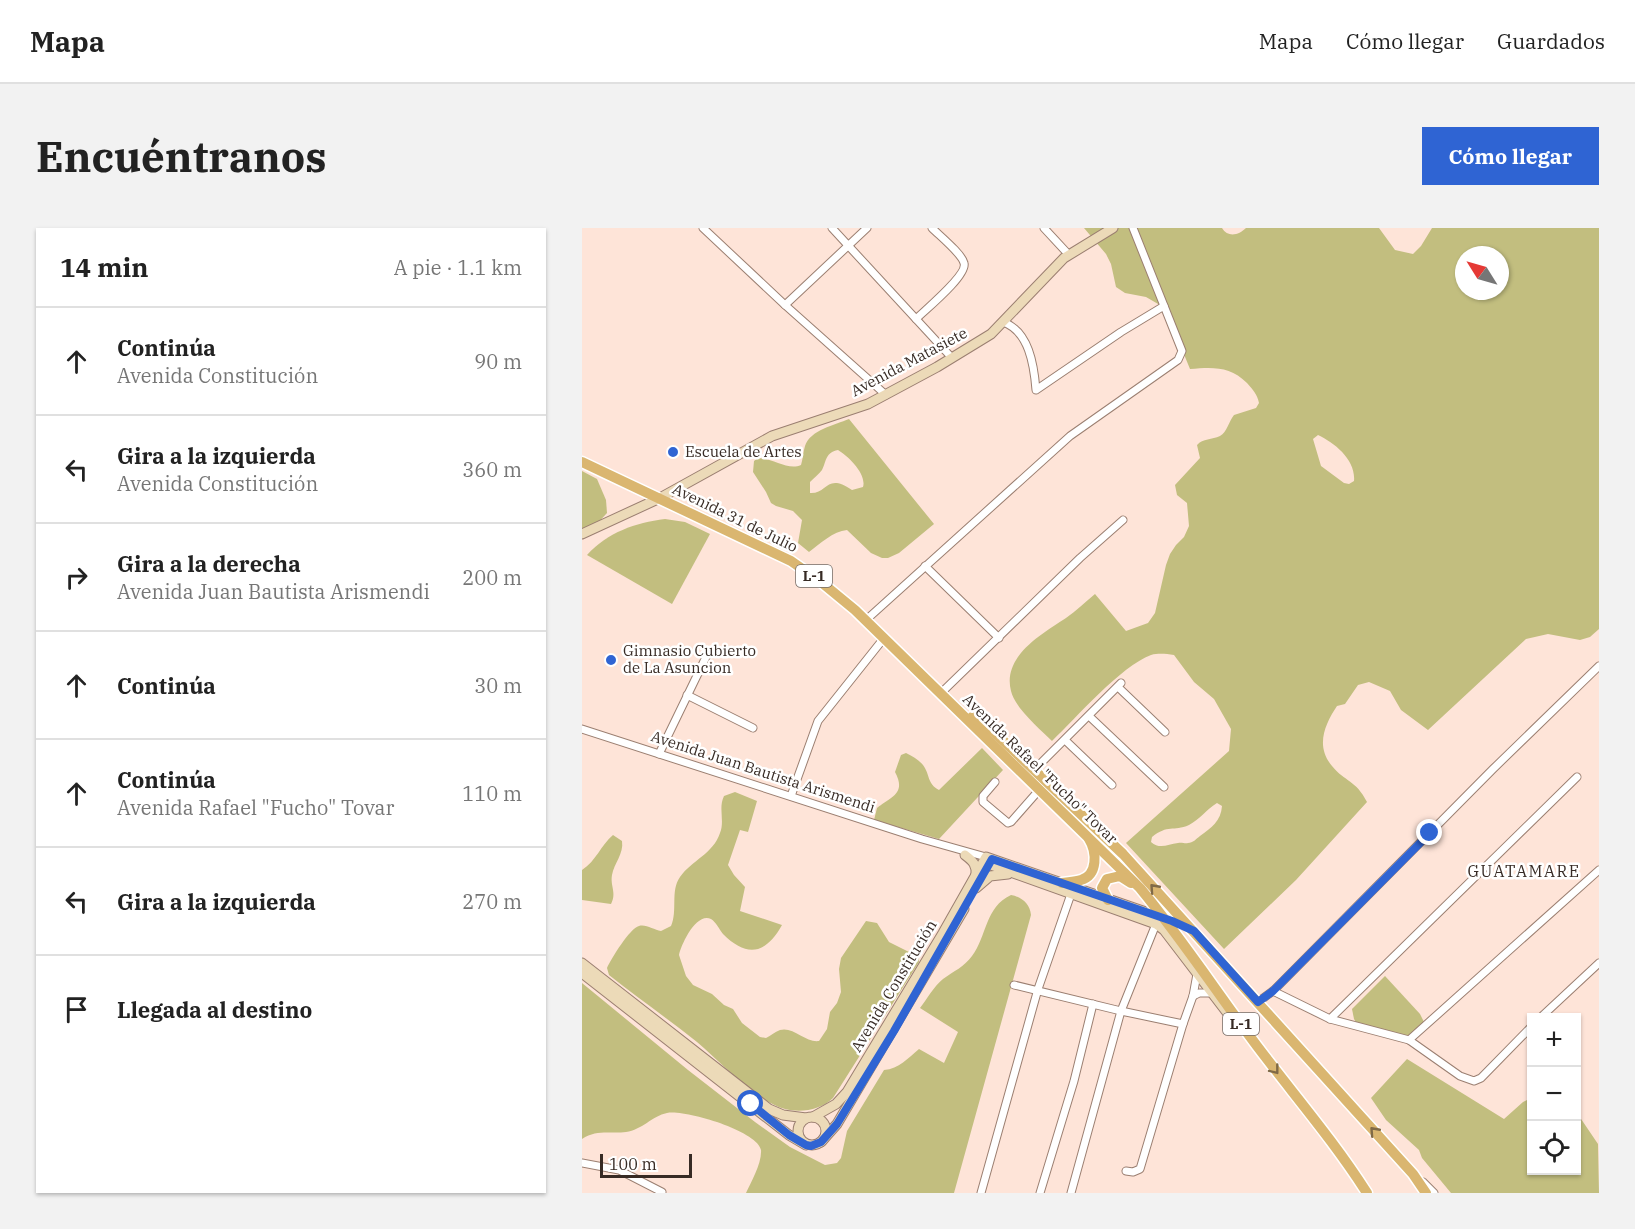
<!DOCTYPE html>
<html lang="es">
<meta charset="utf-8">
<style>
body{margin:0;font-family:"IBM Plex Serif",serif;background:#f2f2f2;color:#222}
.controls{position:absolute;right:18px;bottom:18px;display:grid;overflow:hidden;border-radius:0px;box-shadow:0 2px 4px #0004}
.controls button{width:54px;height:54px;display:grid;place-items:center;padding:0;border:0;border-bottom:2px solid #e0e0e0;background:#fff;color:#222;font:30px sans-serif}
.compass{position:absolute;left:873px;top:18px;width:54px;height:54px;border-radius:50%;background:#fff;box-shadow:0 2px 4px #0004;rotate:307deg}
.scale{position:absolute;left:18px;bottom:15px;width:92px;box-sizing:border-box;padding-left:6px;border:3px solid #372b25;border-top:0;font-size:16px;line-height:21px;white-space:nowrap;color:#372b25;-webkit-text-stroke:4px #fff;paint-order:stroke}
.stop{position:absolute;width:18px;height:18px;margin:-14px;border:4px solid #2f64d3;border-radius:50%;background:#fff}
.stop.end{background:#2f64d3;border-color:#fff;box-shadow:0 2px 6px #0008}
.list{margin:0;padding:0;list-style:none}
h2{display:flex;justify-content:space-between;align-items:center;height:78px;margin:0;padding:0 24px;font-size:26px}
h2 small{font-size:20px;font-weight:400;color:#767676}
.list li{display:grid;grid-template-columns:39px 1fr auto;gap:18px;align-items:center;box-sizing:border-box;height:108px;padding:0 24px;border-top:2px solid #e0e0e0}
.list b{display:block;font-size:22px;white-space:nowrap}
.list p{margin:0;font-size:20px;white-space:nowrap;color:#767676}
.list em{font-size:20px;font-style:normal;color:#767676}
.icon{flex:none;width:33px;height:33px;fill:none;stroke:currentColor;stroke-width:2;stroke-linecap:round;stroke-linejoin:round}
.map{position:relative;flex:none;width:1017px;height:965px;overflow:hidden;border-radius:0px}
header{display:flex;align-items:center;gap:36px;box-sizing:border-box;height:84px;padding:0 30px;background:#fff;border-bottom:2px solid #e0e0e0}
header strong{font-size:28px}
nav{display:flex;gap:33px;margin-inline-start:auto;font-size:21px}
.intro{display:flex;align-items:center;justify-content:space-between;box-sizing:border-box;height:144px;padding:0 36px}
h1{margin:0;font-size:42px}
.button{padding:15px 27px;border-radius:0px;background:#2f64d3;color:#fff;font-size:21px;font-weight:700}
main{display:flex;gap:36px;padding:0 36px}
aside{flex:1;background:#fff;border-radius:0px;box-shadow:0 2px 4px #0004}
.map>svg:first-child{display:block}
.green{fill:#c2be7f;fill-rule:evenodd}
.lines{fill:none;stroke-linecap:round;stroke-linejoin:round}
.street-casing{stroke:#9b7f71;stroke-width:9}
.secondary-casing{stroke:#9b7f71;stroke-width:11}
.primary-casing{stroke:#fff;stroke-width:13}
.street{stroke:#fff;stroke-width:7}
.secondary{stroke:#ecdab8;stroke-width:9}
.primary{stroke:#dab670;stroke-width:10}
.oneway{stroke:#806a47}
.route{stroke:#2f64d3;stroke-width:8}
.poi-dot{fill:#2f64d3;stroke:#fff;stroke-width:2}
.labels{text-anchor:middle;stroke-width:5;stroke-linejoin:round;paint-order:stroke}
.shield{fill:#fff;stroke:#736b66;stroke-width:1.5}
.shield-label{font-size:14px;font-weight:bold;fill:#372b25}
.street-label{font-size:15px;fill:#372b25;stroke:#fff}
.poi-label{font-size:15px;fill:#372b25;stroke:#fff;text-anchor:start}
.neighbourhood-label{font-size:16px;letter-spacing:1.5px;fill:#372b25;stroke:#fff}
</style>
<header>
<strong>Mapa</strong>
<nav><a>Mapa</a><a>Cómo llegar</a><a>Guardados</a></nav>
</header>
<div class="intro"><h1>Encuéntranos</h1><a class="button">Cómo llegar</a></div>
<main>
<aside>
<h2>14 min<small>A pie · 1.1 km</small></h2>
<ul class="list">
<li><svg class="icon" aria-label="ahead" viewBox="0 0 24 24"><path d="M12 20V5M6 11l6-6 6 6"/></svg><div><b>Continúa</b><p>Avenida Constitución</p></div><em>90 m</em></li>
<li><svg class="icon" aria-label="left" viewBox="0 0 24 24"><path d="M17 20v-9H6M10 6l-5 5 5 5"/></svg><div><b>Gira a la izquierda</b><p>Avenida Constitución</p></div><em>360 m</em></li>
<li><svg class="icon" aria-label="right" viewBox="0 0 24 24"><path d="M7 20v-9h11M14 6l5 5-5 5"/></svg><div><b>Gira a la derecha</b><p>Avenida Juan Bautista Arismendi</p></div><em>200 m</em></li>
<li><svg class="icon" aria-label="ahead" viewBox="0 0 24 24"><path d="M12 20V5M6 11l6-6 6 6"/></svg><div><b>Continúa</b></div><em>30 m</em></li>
<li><svg class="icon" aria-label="ahead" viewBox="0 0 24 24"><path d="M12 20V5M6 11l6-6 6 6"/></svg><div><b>Continúa</b><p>Avenida Rafael &quot;Fucho&quot; Tovar</p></div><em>110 m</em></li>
<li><svg class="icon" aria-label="left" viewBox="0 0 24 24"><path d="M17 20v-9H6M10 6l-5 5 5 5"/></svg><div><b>Gira a la izquierda</b></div><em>270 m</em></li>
<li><svg class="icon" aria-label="arrive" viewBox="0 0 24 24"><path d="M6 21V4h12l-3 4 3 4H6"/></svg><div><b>Llegada al destino</b></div></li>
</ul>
</aside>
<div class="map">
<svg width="1017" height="965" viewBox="0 0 1017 965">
<rect width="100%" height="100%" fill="#fee4d8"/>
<g class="green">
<path d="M502 0H640C646 10 657 7 664 0H797L813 22 831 26 839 18 850 0H1017V401L1008 409 998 412 966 406 944 411 846 502 819 482 808 463 787 454 776 457 763 476 755 478C743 496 733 518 750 538 763 554 774 552 785 574L714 652 642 721 544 615 647 523 649 501 632 471 612 454 592 427C584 426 577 425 569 427 539 438 494 490 470 513 458 501 433 480 429 463 420 428 460 406 484 390 494 383 503 374 513 366L544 403 566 395 573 385 584 337 588 326 594 317 602 309 607 298 605 275 595 267 593 257 618 230 615 217C621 210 630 212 638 208 645 204 647 193 652 187L674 180 677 175C675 166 671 162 665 155 648 138 631 139 608 141L583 80 564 69 543 65 534 59 529 36 524 26ZM882 27H918V63H882ZM736 207C753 215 774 232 772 253L767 256 762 255 739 238 731 211ZM635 575 640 578C639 593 629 600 618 608 614 611 611 615 606 615 603 616 600 614 596 615 586 616 578 622 569 614L570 609C586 596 591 604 607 597 617 592 625 581 635 575Z"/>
<path d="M267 191 352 296 317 325 306 330H300L289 325 265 302C251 303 238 316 227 324L216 315 220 292 211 283 194 278 189 275 184 264 171 244 172 233 176 230C191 230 206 243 219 237 221 231 221 224 223 218 228 202 253 197 267 191ZM256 222C266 228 285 246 281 259L270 262C244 244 246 266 228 265V254C232 250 237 246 240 242 245 232 243 225 256 222Z"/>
<polygon points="0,243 15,251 24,272 25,285 13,298 0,304"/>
<path d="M83 291 103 294 128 306 90 376 5 327C26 304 53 295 83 291Z"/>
<path d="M400 520 421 542 357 611 292 592 295 580C308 569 325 566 313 544L319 527 324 525C330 528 337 532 341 537 348 546 345 556 357 562Z"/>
<path d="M153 564 175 573 166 604 158 602 146 637 152 647 163 659 158 683 200 697C184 726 165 730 141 706 137 701 134 694 129 691 114 684 99 717 97 727L104 748 111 757 130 766 142 777 151 781 160 795 178 809 184 810C188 808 193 804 198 802 211 798 224 815 237 813L245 801 248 784 255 775 259 764 257 741 259 730 284 693 295 695 307 714 337 729V734L251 870C239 882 219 885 203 881 172 872 140 835 115 814 86 791 56 770 27 747L25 740C29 731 48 700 57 698 64 696 72 702 79 703L89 698C96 683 88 663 98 649 110 632 131 626 138 605 143 593 136 580 142 568Z"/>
<path d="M31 607 40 613C42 626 32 635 30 647 28 658 35 665 29 676L0 672V642C14 633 19 617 31 607Z"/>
<path d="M429 667C440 669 448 676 449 687L372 965H164C169 954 180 935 179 922 176 903 102 881 85 885 70 888 60 902 44 904 28 906 15 901 0 911V755L106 842 173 894 208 919 243 937 255 935 259 930 265 903 302 842C317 841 326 830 337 821L362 835 376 804 338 780C345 771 352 758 361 751 372 743 382 739 390 728 405 708 403 679 429 667Z"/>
<polygon points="803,748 838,786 842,794 841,797 828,807 812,808 775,796 772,791 770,781"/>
<polygon points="825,831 922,891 941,874 949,870 950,942 994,942 995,885 1016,916 1017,965 869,965 840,930 837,922 804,892 789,870"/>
</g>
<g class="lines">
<defs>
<g id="street">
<polyline points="121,0 203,77 304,167"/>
<polyline points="250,0 370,130"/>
<polyline points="462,0 487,27"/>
<polyline points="203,77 285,0"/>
<path d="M334 91C343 82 386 47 382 35 380 26 358 8 350 0"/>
<path d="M421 94C447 103 452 137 454 162L539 104 582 78"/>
<polyline points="343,338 417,410"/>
<polyline points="284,392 488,208 596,132 600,123 551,0"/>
<polyline points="536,459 583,504"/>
<polyline points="358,466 498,330 541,292"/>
<polyline points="105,467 171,500"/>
<polyline points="507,488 582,559"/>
<polyline points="0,501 340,611 404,629"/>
<polyline points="483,512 530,557"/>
<polyline points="77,526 125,427"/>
<polyline points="452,542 539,455"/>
<polyline points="413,554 401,568 401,574 426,595 429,594 458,561"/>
<polyline points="209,568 236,493 302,410"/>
<polyline points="432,757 539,783 601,796"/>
<polyline points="691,763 748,791 827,812 1017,642"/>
<polyline points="611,768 617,765 629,765"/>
<polyline points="676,774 691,763 911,541 1017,438"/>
<polyline points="958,790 1017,735"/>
<polyline points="748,791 995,549"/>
<polyline points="827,812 878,848 892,853 899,850 950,798"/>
<polyline points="0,935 37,942 80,964"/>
<polyline points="544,943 551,944 558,941 601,796 611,768 615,746"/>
<polyline points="841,954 852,965"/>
<polyline points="399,965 456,761 489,666"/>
<polyline points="458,965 492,853 511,776"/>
<polyline points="489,965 539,783 574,696"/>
</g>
<g id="secondary">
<polyline points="0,306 78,270 190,208 286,176 355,139 409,106 482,30 531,0"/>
<path d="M383 627C391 633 395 637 394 647"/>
<polyline points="409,637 574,696 582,702 647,787"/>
<polyline points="394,660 408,648 426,646"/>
<polyline points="0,735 187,881 201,887 224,890"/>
<polyline points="0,745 207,907 224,917"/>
<circle cx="230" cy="903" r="14"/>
<polyline points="231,889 254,876 265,864 361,705 404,629 584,691"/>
<polyline points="239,914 255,896 382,681"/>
</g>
<g id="primary">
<path d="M0 234 209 333 239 354 273 382 558 660C600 711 636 766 675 818 712 867 752 913 785 965"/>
<polyline points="390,489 413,505 541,626 831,946 844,965"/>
<path d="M480 655C486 654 493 654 499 652 516 647 515 624 507 611"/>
<polyline points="526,672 520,660 525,651 538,648 549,655"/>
</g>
</defs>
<use href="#street" class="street-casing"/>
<use href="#secondary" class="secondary-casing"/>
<use href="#primary" class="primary-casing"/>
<use href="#street" class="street"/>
<use href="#secondary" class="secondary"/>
<use href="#primary" class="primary"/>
</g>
<defs><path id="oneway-chevron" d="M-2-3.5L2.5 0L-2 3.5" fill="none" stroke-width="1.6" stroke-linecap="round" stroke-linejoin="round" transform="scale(1.5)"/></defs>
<g class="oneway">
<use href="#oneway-chevron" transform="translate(572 660) rotate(-132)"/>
<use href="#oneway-chevron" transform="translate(693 842) rotate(52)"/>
<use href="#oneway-chevron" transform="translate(792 903) rotate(-132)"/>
</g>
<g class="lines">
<polyline class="route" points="169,876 207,907 224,917 229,918 239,914 255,896 312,803 410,631 590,693 612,703 676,774 691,763 848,605"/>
</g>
<g class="poi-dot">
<circle cx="91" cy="224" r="6"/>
<circle cx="29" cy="432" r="6"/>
</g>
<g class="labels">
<g class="shield">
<rect x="214" y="337" width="36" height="22" rx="4.5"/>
<rect x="641" y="785" width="36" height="22" rx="4.5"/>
</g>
<g class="shield-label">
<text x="232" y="353">L-1</text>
<text x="659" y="801">L-1</text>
</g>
<g class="street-label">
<text transform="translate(327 134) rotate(-28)" y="5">Avenida Matasiete</text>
<text transform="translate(153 290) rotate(26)" y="5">Avenida 31 de Julio</text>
<text transform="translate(458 541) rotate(44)" y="5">Avenida Rafael "Fucho" Tovar</text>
<text transform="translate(181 544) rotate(18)" y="5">Avenida Juan Bautista Arismendi</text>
<text transform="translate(312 758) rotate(-59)" y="5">Avenida Constitución</text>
</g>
<g class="poi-label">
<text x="103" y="229">Escuela de Artes</text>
<text x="41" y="428">Gimnasio Cubierto<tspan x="41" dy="17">de La Asuncion</tspan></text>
</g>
<g class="neighbourhood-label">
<text x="942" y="649">GUATAMARE</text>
</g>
</g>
</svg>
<div class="controls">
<button>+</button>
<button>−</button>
<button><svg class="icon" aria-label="locate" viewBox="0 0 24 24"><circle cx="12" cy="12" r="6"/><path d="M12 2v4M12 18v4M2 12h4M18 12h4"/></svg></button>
</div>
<svg class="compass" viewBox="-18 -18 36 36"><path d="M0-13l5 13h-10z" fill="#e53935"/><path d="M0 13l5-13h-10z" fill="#767676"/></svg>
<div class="scale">100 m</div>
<div class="stop" style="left:169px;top:876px"></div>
<div class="stop end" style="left:848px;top:605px"></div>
</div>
</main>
